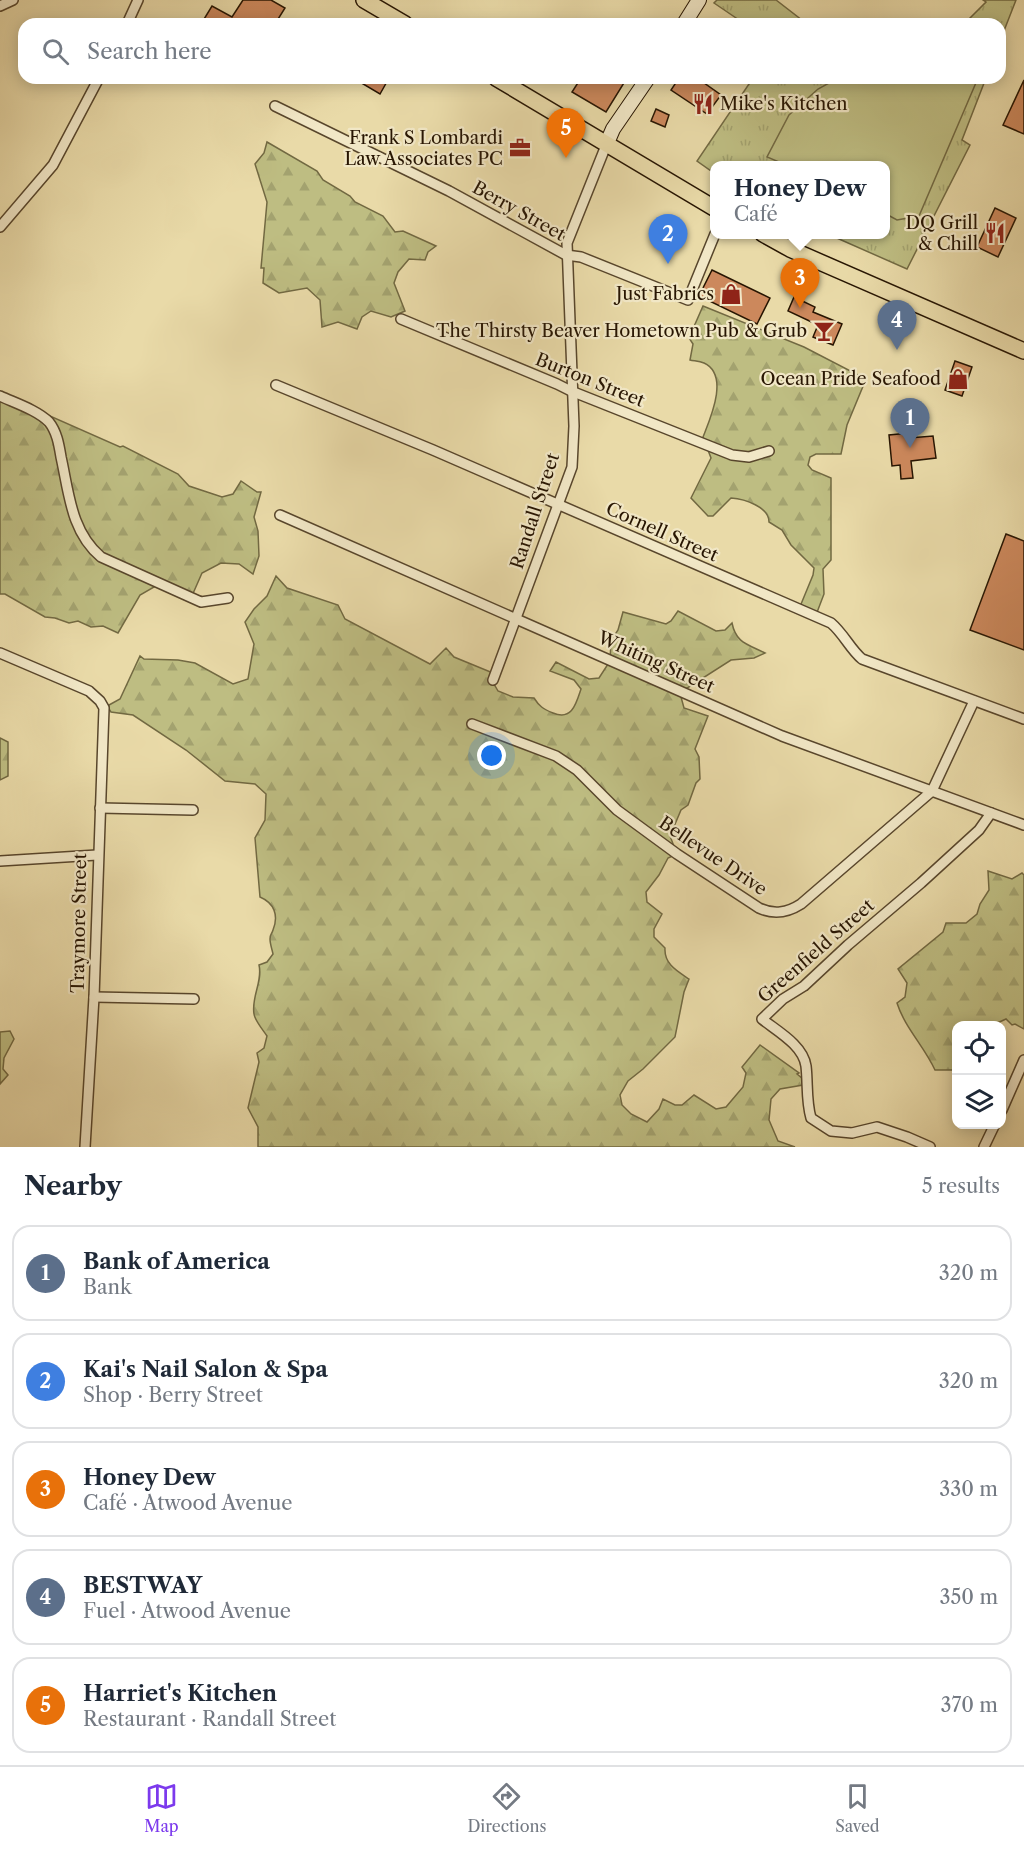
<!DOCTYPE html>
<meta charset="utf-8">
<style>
body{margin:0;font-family:"Libre Caslon Text",serif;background:#f6f6f7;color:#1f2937}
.controls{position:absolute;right:18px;bottom:18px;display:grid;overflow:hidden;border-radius:12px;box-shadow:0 3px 15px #0003}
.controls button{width:54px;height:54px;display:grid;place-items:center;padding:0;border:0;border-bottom:2px solid #e0e1e3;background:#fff;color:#1f2937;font:30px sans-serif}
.you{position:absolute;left:492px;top:756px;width:21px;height:21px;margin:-15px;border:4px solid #fff;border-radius:50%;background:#1a73e8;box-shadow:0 0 0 9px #1a73e833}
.badge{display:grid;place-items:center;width:39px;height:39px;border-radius:50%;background:#7c3aed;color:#fff;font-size:20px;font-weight:700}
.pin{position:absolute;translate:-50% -50px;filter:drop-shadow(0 2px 3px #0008)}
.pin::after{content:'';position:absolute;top:32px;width:21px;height:18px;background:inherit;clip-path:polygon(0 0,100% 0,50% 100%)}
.popup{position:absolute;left:710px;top:161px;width:180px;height:78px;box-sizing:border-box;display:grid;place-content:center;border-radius:12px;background:#fff;filter:drop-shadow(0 2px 4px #0005);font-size:20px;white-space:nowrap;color:#747a83}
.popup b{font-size:22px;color:#1f2937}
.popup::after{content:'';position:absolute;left:50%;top:100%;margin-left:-12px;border:12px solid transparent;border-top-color:#fff}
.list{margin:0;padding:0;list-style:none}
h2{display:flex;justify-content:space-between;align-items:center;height:78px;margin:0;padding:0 24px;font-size:26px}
h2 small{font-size:20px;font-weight:400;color:#747a83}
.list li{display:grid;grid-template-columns:39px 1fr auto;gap:18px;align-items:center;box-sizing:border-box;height:96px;margin:0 12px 12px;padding:0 12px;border:2px solid #e0e1e3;border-radius:18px}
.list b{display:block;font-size:22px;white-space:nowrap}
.list p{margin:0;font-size:20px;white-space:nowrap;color:#747a83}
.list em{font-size:20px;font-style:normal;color:#747a83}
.icon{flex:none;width:33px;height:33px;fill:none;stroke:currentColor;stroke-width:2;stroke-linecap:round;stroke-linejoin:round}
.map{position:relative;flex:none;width:1024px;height:1147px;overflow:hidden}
.search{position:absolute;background:#fff;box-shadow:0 3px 15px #0003;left:18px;right:18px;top:18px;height:66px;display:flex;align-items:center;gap:15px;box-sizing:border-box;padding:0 21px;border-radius:18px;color:#747a83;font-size:22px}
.sheet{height:618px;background:#fff}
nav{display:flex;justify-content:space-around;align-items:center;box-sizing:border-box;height:84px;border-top:2px solid #e0e1e3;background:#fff;font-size:16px;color:#747a83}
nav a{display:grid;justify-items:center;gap:3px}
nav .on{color:#7c3aed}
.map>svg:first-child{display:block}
.grass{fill:url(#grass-tufts);stroke:#726942;stroke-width:1.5}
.forest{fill:url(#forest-firs);stroke:#726942;stroke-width:1.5}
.garden{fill:#bebd82;stroke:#726942;stroke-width:1.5}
.building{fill:#cc885c;stroke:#271502;stroke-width:1.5}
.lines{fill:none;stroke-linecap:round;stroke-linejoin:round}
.street-casing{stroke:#58462c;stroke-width:12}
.secondary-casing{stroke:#271502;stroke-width:16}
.primary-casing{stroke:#271502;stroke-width:18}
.street{stroke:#f1e7c6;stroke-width:9}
.secondary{stroke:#f1e7c6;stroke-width:14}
.primary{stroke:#e9daa8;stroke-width:15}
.labels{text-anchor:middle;stroke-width:4.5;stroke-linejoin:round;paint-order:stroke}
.poi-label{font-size:18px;fill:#271502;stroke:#f1e7c6;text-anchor:end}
.street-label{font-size:18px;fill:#271502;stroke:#f1e7c6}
</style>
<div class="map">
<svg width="1024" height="1147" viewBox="0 0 1024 1147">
<defs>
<pattern id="grass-tufts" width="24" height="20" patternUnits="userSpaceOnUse" patternTransform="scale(1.5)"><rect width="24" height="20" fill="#bebd82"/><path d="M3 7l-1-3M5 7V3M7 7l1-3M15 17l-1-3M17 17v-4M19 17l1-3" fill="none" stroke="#a3a26f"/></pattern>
<pattern id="forest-firs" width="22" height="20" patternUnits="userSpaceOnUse" patternTransform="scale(1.5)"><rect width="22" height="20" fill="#bebd82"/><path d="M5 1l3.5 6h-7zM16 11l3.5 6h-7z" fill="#a3a26f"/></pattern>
</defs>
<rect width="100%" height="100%" fill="#e9daa8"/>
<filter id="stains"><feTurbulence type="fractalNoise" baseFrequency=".00333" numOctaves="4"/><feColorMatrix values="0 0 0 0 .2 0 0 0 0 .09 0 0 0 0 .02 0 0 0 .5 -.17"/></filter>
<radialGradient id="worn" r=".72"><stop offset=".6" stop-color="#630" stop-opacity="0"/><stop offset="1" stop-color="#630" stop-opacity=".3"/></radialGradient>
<g class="grass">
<polygon points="717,0 776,0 807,24 745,24 714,3"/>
<polygon points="983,0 1016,0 1000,41 1000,24 964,24 986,2"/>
<polygon points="753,78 986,78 962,140 970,145 907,269 830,235 886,234 886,166 714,166 714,173 697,161"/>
</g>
<g class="forest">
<polygon points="267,142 317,171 323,180 350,196 355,202 383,216 395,232 403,231 436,246 428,252 425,260 409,259 398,272 394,283 405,311 391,317 371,311 362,317 357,329 338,322 322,327 320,300 307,288 279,293 263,283 264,268 261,268 267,202 255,164 264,153"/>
<path d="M703 306 804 347 866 379 847 425 841 454H816L810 457 808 465 812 470 831 478V560L823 569 824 594 816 615 799 609 813 575 814 568 791 545 782 530 769 522C769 507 745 499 731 498L713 516H708L691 498 711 458 703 437C710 419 730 375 704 363 699 361 694 361 690 360L693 344 689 338Z"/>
<polygon points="0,394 120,447 123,446 178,474 189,486 222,497 233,494 241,481 257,492 261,492 254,517 258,531 259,556 253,574 239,564 221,563 202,573 191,598 159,584 140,595 118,633 103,626 91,627 78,621 69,623 55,618 45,617 5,594 0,594"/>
<path d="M276 576 287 588 338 605 345 619 430 664 446 648 454 657 493 673 494 684 498 691 513 697 534 698C539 706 543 709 553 713 572 721 576 704 581 689L574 680 550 671 556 662 589 679 599 678 610 661 611 641 618 630 623 612 666 624 671 621 678 611 716 631 725 630 732 623C736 643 747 644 765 653L754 658 731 660 684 690 681 697 684 708 708 716 695 749 699 757 700 779 696 783 688 805 681 810 670 836 677 854 668 858 659 875 646 892 647 902 662 914 654 929V937L665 948C664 964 677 971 689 979L684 992 675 1037 643 1069 628 1081 620 1095 622 1105 631 1114 647 1122 659 1109 663 1099 675 1105H682L694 1095 716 1109 726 1107 743 1087 746 1073 742 1067 760 1045 799 1073 797 1074 809 1084 780 1089 771 1099 769 1120 778 1141 795 1147H258V1127L248 1108 259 1062 257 1053 264 1048 267 1036C263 1030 255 1021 254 1014 251 997 263 981 259 965L267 962 273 954C272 949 270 944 270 939 270 934 272 934 273 930 279 915 274 903 260 897L255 838 265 820 266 794 255 784 225 781 186 750 133 715 111 712 109 709V705L120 699 140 656 144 659 178 660 195 663 233 684 248 679 254 644 245 622 254 609 267 596Z"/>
<polygon points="0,738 8,742 8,776 0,780"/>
<path d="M988 871 1012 879 1022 873 1024 875V1029L1015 1024 1012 1025 1006 1019 993 1025 956 1026V1070H935C924 1046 905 1028 897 1003L905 997 907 983 898 969 943 932 946 923H966L977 914 980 904 989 890Z"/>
<polygon points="10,1031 14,1039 4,1058 3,1069 8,1075 0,1084 0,1032"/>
</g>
<polygon class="garden" points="838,78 978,78 919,216 897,220 886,214 886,166 786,165 767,157 789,115 818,89"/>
<g class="building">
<polygon points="243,0 271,0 285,8 275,24 201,24 212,6 232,17"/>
<polygon points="353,78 389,78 380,94"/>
<polygon points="581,78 627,78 606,112 572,92"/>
<polygon points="679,78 697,78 721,95 707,114 671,90"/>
<polygon points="1024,80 1024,134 1003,125"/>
<polygon points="656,109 669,115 665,127 651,121"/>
<polygon points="995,208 1016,218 998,257 977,247"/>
<polygon points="712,270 770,298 757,324 699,296"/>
<polygon points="794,297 815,307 813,312 842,324 833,345 813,337 818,325 788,311"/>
<polygon points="955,361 972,367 962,396 945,390"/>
<polygon points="909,433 909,438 933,436 936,458 911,461 913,478 901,479 900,465 892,466 889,435"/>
<polygon points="1006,534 1024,541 1024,650 970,630"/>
</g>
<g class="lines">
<defs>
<g id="street">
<polyline points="0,6 13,0"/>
<polyline points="127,24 138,0"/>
<polyline points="275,106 449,191 566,255 581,257 688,300 715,234"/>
<polyline points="0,227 53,165 99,78"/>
<polyline points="401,319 557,384 571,391 732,455 749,457 769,451"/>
<path d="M276 385 433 450 831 623C844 634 850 649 862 659L1024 719"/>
<path d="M0 396C15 403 37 410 49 422 57 432 59 445 61 457 69 493 71 532 101 557L201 602 228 598"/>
<polyline points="280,515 782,736 1024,825"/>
<polyline points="0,653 89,691 100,701 104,708 94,997 85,1147"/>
<polyline points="493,680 572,467 574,426 567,243 607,143"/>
<path d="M472 724 556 756 577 770 617 810 677 854 759 908C774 915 787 913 801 904L932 791 974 701"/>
<polyline points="100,808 193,810"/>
<polyline points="0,861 97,855"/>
<polyline points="94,997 194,999"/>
<polyline points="1002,1110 1024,1060"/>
<path d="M930 1147 907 1137 877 1127 852 1133 831 1131 811 1118C806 1101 808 1083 806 1066 803 1045 777 1031 762 1019L783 999 804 986 848 945 921 883 979 830 991 813"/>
<polyline points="984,1147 995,1124"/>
</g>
<g id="secondary">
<polyline points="684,24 699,0"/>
<polyline points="607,143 613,129 648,78"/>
</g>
<g id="primary">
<polyline points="364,0 405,24"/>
<polyline points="496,78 714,208"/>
<polyline points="763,234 790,249 1024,351"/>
</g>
</defs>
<use href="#street" class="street-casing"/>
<use href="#secondary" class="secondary-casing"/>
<use href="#primary" class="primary-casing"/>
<use href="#street" class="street"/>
<use href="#secondary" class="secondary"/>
<use href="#primary" class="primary"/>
</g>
<defs>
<symbol id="restaurant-bare" viewBox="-9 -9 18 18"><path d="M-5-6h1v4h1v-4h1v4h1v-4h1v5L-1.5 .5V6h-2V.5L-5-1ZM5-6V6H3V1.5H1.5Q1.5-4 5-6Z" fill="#8f2418" stroke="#f1e7c6" stroke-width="2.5" paint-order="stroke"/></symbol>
<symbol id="office-bare" viewBox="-9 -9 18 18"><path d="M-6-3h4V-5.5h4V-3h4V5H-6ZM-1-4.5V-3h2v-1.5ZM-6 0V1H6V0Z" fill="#8f2418" stroke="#f1e7c6" stroke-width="2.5" paint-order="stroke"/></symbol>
<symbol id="shop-bare" viewBox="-9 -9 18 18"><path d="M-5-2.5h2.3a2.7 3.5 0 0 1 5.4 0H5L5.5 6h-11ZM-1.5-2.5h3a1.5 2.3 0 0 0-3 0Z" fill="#8f2418" stroke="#f1e7c6" stroke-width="2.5" paint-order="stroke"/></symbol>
<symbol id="bar-bare" viewBox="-9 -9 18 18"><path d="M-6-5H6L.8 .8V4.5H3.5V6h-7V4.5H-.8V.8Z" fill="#8f2418" stroke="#f1e7c6" stroke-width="2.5" paint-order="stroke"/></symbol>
</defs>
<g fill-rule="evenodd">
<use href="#restaurant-bare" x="688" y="89" width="30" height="30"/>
<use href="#office-bare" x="505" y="133" width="30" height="30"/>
<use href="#restaurant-bare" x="980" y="218" width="30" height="30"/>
<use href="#shop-bare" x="716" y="279" width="30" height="30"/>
<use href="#bar-bare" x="809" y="316" width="30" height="30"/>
<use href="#shop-bare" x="943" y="364" width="30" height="30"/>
</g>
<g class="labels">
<g class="poi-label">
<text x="720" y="110" text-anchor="start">Mike's Kitchen</text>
<text x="503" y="144">Frank S Lombardi<tspan x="503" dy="21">Law Associates PC</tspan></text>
<text x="978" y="229">DQ Grill<tspan x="978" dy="21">&amp; Chill</tspan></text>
<text x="714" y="300">Just Fabrics</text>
<text x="807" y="337">The Thirsty Beaver Hometown Pub &amp; Grub</text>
<text x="941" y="385">Ocean Pride Seafood</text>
</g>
<g class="street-label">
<text transform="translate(519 211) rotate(29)" y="6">Berry Street</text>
<text transform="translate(590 380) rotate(22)" y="6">Burton Street</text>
<text transform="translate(535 511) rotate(-72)" y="6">Randall Street</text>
<text transform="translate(662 532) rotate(24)" y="6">Cornell Street</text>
<text transform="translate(656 662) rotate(24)" y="6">Whiting Street</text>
<text transform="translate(713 856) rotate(34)" y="6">Bellevue Drive</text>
<text transform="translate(79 923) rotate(-89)" y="6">Traymore Street</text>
<text transform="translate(816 951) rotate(-41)" y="6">Greenfield Street</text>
</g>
</g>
<rect width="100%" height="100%" filter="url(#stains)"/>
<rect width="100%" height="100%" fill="url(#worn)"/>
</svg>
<div class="controls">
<button><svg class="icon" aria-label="locate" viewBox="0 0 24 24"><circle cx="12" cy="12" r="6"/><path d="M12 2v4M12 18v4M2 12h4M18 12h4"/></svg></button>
<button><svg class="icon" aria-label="layers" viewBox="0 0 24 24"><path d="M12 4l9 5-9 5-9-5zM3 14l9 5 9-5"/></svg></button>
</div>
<div class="you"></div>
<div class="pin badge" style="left:910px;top:448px;background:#5c6f8a">1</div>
<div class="pin badge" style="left:668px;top:264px;background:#3f7fe0">2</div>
<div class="pin badge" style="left:800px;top:308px;background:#e8710a">3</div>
<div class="popup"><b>Honey Dew</b>Café</div>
<div class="pin badge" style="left:897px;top:350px;background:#5c6f8a">4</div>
<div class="pin badge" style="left:566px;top:158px;background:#e8710a">5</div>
<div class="search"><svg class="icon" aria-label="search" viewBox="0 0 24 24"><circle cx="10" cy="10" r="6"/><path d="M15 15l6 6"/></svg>Search here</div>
</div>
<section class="sheet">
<h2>Nearby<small>5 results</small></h2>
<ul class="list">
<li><span class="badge" style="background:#5c6f8a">1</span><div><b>Bank of America</b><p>Bank</p></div><em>320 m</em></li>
<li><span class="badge" style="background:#3f7fe0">2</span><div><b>Kai's Nail Salon &amp; Spa</b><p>Shop · Berry Street</p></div><em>320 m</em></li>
<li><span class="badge" style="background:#e8710a">3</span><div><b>Honey Dew</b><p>Café · Atwood Avenue</p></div><em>330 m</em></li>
<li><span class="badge" style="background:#5c6f8a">4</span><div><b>BESTWAY</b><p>Fuel · Atwood Avenue</p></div><em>350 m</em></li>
<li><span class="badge" style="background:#e8710a">5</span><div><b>Harriet's Kitchen</b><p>Restaurant · Randall Street</p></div><em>370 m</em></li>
</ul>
</section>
<nav>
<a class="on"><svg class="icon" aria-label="map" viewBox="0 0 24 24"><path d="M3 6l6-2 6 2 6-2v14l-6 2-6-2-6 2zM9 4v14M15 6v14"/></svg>Map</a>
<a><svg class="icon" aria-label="directions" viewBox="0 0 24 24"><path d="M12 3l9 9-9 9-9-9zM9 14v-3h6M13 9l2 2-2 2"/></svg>Directions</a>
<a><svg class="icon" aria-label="saved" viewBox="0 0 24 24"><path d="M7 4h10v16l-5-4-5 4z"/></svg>Saved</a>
</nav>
